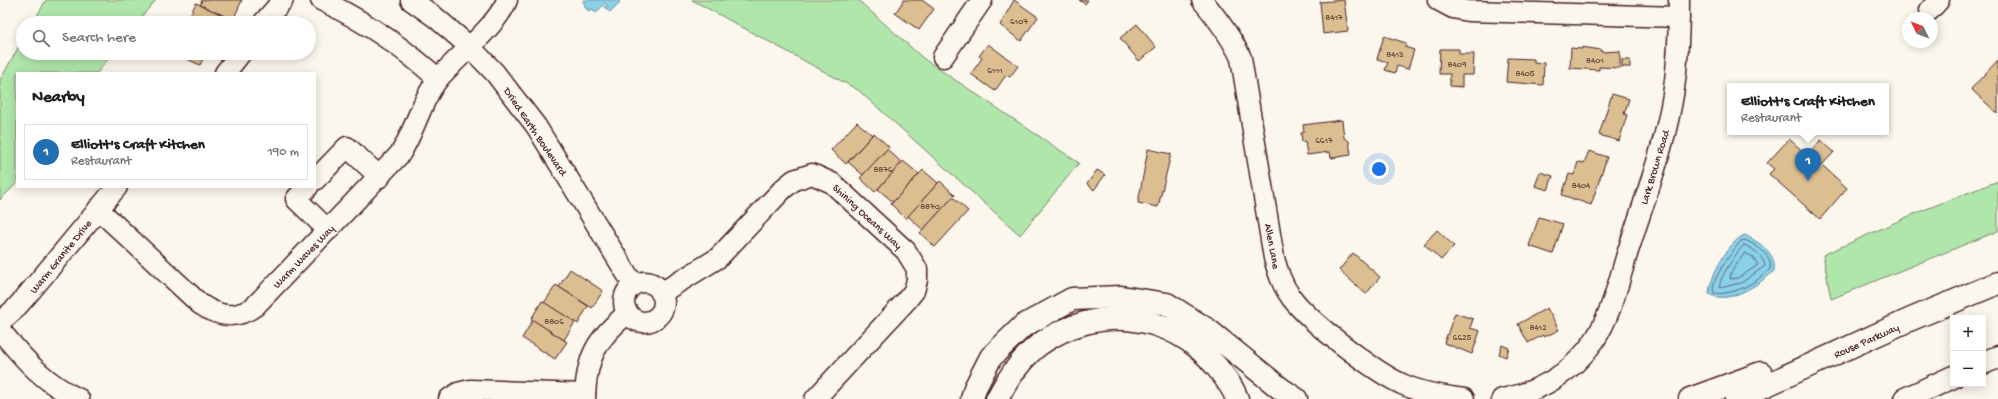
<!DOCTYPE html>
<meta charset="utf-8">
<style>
body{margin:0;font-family:"Gochi Hand",sans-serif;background:#f2f2f2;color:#202124}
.controls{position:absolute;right:12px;bottom:12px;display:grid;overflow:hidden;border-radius:0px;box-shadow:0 2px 10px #0003}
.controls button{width:36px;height:36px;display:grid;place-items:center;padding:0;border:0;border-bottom:1px solid #e0e0e0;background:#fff;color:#202124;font:20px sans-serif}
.compass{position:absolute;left:1902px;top:12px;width:36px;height:36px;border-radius:50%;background:#fff;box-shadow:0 2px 10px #0003;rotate:313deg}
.you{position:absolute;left:1379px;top:169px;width:14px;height:14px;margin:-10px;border:3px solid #fff;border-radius:50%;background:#1a73e8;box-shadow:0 0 0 6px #1a73e833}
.badge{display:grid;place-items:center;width:26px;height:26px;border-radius:50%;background:#1f6fb2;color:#fff;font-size:13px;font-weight:700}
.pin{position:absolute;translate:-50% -33px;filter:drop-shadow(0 1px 2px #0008)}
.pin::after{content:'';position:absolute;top:21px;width:14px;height:12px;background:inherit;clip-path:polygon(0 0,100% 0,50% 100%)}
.popup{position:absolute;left:1727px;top:83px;width:162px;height:52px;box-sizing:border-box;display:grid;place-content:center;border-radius:0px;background:#fff;filter:drop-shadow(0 1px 3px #0005);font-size:13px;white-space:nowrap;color:#757577}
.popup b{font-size:15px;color:#202124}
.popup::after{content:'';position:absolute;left:50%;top:100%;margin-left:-8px;border:8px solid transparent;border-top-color:#fff}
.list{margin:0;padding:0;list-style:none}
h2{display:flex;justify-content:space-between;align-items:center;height:52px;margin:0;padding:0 16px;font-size:17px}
h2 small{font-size:13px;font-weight:400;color:#757577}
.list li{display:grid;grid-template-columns:26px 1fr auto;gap:12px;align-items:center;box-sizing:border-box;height:56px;margin:0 8px 8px;padding:0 8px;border:1px solid #e0e0e0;border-radius:0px}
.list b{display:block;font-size:15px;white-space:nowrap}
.list p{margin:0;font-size:13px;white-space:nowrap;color:#757577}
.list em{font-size:13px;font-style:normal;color:#757577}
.icon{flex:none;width:22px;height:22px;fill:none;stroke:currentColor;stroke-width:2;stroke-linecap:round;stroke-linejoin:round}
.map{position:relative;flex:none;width:1998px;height:399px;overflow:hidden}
.search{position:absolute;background:#fff;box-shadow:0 2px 10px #0003;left:16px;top:16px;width:300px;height:44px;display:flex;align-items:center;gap:10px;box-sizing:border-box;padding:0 14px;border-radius:22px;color:#757577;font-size:15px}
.panel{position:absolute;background:#fff;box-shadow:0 2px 10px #0003;left:16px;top:72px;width:300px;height:116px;border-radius:0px}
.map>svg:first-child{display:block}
.green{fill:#afe7ab;stroke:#7c836b}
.water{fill:#88d1e9;stroke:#6f8a9d}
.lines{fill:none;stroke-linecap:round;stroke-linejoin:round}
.shore{stroke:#636677;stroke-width:1}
.building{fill:#dbbf90;stroke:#4a1f2b}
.minor-casing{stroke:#4a1f2b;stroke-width:23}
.major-casing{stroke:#4a1f2b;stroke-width:25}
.minor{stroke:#fbf7ec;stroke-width:20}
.major{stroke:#fbf7ec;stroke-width:22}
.labels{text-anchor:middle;stroke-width:3;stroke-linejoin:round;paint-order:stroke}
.number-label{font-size:9px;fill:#6e4744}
.street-label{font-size:11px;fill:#4a1f2b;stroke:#fbf7ec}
</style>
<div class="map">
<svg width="1998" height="399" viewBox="0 0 1998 399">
<rect width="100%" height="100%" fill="#fbf7ec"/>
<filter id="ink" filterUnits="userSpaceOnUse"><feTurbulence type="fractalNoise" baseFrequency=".025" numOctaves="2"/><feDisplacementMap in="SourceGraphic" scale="8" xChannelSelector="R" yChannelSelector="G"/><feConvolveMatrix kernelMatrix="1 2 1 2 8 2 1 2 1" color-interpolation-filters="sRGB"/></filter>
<g filter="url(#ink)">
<g class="green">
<polygon points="46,0 156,0 136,23 33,23"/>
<polygon points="692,0 858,0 924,59 1079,163 1020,235 858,90"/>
<polygon points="23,39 23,53 113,53 97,73 17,73 17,183 0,200 0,80"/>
<polygon points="1998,181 1998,231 1831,299 1823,255 1916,213"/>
</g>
<g class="water">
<polygon points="583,0 617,0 620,2 610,12 604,7 607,5 605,3 596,13 592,9 589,11 586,9"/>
<path d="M1745 235C1759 242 1777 253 1774 271 1760 284 1727 306 1709 294 1709 278 1729 240 1745 235Z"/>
</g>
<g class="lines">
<g class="shore">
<path d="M1741 241 1745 240C1756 245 1773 255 1770 269 1757 282 1734 296 1714 293 1708 283 1734 249 1741 241Z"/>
<path d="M1744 245C1753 248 1764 257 1765 266L1741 283 1720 288C1717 280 1737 252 1744 245Z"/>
<polygon points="1745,253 1753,257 1758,265 1738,278 1730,279 1731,273"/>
</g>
</g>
<g class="building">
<polygon points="202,0 242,0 233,20 200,5"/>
<polygon points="904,0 922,0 934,9 919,30 895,13"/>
<polygon points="1014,0 1038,17 1021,41 1000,25"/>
<polygon points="1079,0 1088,0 1085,4"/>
<polygon points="1344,0 1348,31 1323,34 1320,2"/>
<polygon points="196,3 229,18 226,23 186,23"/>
<polygon points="1137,24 1156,47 1139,61 1120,38"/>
<polygon points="1384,36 1406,43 1405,47 1414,50 1408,69 1397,66 1395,73 1385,70 1388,62 1377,59"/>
<polygon points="988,44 1018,66 1010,77 1006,75 995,91 971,74 982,58 979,56"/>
<polygon points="1582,47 1601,50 1601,52 1620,51 1620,68 1599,67 1599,70 1570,68 1571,48 1582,49"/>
<polygon points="1440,49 1459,49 1459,54 1474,54 1473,75 1462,75 1462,87 1450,86 1450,74 1439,74"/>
<polygon points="174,53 206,53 200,65"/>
<polygon points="1508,58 1534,59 1534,62 1544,63 1543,85 1506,82"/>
<rect x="1622" y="60" width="8" height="7"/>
<polygon points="1998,60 1998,114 1971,89"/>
<polygon points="1612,94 1629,99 1624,114 1627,115 1619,141 1599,135"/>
<polygon points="1342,120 1344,138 1349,141 1351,155 1331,158 1330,152 1307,155 1305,141 1302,142 1301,133 1304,132 1303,125"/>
<polygon points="857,122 872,135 846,164 831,150"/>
<polygon points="874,133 889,147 863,175 848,162"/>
<polygon points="1789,139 1807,155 1821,140 1834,152 1822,165 1847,188 1820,219 1769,174 1774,169 1767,163"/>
<polygon points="887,149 902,163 875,192 860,178"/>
<polygon points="1148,149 1171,154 1158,207 1138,203"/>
<polygon points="1589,151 1607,157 1591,205 1562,195 1569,174 1574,175 1578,162 1584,163"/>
<polygon points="903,161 919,174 893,202 878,189"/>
<polygon points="923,170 938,183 906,219 891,204"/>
<polygon points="1097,170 1105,175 1094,190 1087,184"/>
<polygon points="1540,172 1553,176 1548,190 1535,186"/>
<polygon points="940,181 955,195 923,230 908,216"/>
<polygon points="953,197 968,211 935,247 920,233"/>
<polygon points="1539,217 1563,224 1553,254 1529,246"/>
<polygon points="1437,230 1454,246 1441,260 1424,244"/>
<polygon points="1353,253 1380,277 1366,294 1339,270"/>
<polygon points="570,269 603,291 592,308 559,287"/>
<polygon points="556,285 588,306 578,324 544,303"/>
<polygon points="542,301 575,322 564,340 531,319"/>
<polygon points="1547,308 1559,330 1544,337 1543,335 1528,343 1518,324"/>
<polygon points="1455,313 1473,319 1470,328 1480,331 1472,354 1444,343"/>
<polygon points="533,320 567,342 555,359 522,338"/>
<polygon points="1502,345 1509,348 1506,357 1499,354"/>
</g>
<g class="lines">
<defs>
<g id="minor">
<path d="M321 0C364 21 403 47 438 79"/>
<polyline points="411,0 435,17 470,47 495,73 536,126 633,284"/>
<path d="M1202 0C1217 18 1231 36 1241 58L1274 258C1278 272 1282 285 1291 297 1309 322 1376 373 1404 385 1423 393 1443 396 1464 399"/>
<polyline points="1438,0 1453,8 1468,11 1679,17"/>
<polyline points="1930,10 1939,0"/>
<polyline points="263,23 283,0"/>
<polyline points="943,57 982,0"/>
<polyline points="225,73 241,53"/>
<polyline points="315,180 347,147 380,177"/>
<polyline points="308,187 296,199 328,230"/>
<path d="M98 209 200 304C219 317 236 320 255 306L400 154C415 131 421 100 439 78 458 56 497 26 507 0"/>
<circle cx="644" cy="302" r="20"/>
<polyline points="661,293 718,258 783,189 794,180 812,174 832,183 906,251 917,269 917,280 914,291 906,301 815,399"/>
<polyline points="0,322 15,309 29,293 117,187"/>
<path d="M0 330C23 358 45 384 79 399"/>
<polyline points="449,399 458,393 470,390 585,394"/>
<path d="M585 399C586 357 597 338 628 313"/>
<path d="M1502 399C1539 392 1572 373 1594 341 1612 314 1619 279 1629 248 1644 201 1662 154 1671 106 1678 72 1679 34 1679 0"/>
</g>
<g id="major">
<polyline points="1983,363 1998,357"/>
<polyline points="972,399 975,388 991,357 1023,326 1072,299 1121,297 1167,304 1208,330 1281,389 1296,399"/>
<path d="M997 399C1008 378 1021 358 1040 344 1097 304 1172 312 1216 366 1224 376 1233 387 1237 399"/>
<polyline points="1690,399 1761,373"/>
<polyline points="1736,399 1909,320 1998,283"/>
<polyline points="1905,399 1953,377"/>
</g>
</defs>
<use href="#minor" class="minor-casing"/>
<use href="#major" class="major-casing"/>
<use href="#minor" class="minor"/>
<use href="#major" class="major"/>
</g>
</g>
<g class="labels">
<g class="number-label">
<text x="1334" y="20">8417</text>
<text x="1019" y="24">6107</text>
<text x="1395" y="57">8413</text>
<text x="1595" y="63">8401</text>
<text x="1457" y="67">8409</text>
<text x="995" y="73">6111</text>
<text x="1525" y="76">8405</text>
<text x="1324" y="143">6617</text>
<text x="883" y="172">8876</text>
<text x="1581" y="188">8404</text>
<text x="930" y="209">8870</text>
<text x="554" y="324">8806</text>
<text x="1538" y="330">8412</text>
<text x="1462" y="340">6625</text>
</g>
<g class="street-label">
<text transform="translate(536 131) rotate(56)" y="4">Dried Earth Boulevard</text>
<text transform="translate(1654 167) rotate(-73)" y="4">Lark Brown Road</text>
<text transform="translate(868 216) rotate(43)" y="4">Shining Oceans Way</text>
<text transform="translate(1273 246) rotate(79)" y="4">Allen Lane</text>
<text transform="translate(60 256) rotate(-51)" y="4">Warm Granite Drive</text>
<text transform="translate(303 256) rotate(-46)" y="4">Warm Waves Way</text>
<text transform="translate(1866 340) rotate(-24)" y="4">Rouse Parkway</text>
</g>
</g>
</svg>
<div class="controls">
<button>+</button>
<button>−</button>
</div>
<svg class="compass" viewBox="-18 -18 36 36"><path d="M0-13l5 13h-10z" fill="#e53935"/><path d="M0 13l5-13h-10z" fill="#757577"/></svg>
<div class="you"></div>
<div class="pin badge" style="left:1808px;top:181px">1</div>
<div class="popup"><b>Elliott's Craft Kitchen</b>Restaurant</div>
<div class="search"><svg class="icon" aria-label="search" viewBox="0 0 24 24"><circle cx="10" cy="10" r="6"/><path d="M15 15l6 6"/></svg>Search here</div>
<section class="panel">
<h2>Nearby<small></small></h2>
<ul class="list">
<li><span class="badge">1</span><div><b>Elliott's Craft Kitchen</b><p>Restaurant</p></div><em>190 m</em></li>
</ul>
</section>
</div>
